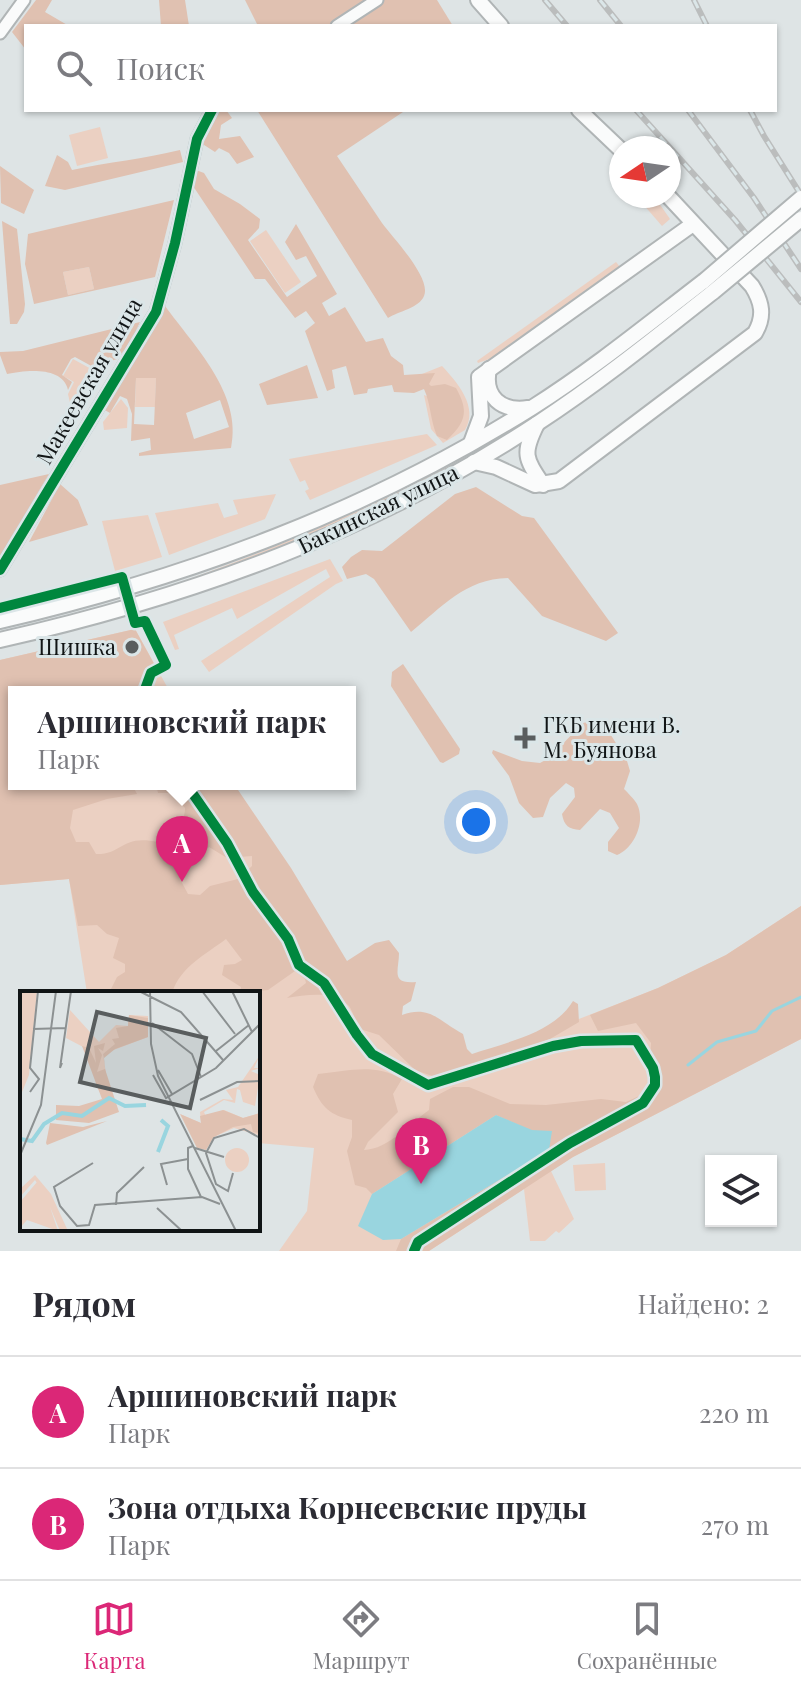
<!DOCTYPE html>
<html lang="ru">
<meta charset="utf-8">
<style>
body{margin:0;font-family:"Playfair Display",serif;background:#f2f2f3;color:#2b2b33}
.controls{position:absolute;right:24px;bottom:24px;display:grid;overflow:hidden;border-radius:0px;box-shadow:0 2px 6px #0004}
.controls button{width:72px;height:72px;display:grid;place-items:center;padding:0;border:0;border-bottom:2px solid #e1e1e2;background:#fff;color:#2b2b33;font:40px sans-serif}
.compass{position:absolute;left:609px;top:136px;width:72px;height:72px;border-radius:50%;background:#fff;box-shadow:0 2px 6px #0004;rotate:257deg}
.you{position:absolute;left:476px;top:822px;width:28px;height:28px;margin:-20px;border:6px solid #fff;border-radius:50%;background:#1a73e8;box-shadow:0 0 0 12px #1a73e833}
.badge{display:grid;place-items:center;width:52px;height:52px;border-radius:50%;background:#db2777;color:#fff;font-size:26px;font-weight:700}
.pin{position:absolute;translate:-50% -66px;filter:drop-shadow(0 2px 4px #0008)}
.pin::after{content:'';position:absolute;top:42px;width:28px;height:24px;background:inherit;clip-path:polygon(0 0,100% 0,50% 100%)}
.popup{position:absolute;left:8px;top:686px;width:348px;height:104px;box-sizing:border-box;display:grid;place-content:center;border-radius:0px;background:#fff;filter:drop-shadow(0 2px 6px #0005);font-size:26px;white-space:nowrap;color:#7c7c81}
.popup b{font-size:30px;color:#2b2b33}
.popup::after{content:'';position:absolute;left:50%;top:100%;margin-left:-16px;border:16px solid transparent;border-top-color:#fff}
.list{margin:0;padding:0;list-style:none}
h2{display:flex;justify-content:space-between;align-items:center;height:104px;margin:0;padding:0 32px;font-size:34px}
h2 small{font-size:26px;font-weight:400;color:#7c7c81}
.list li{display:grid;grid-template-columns:52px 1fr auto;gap:24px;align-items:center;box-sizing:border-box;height:112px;padding:0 32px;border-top:2px solid #e1e1e2}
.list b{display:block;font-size:30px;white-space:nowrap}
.list p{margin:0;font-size:26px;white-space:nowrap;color:#7c7c81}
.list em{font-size:26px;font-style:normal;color:#7c7c81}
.icon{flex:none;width:44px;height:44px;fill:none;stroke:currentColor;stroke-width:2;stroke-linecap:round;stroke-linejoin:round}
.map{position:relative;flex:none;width:801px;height:1251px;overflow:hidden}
.search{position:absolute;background:#fff;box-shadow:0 2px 6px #0004;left:24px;right:24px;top:24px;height:88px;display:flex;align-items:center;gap:20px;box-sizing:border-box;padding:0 28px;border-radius:0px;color:#7c7c81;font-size:30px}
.sheet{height:328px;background:#fff}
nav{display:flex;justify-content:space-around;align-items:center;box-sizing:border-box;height:112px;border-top:2px solid #e1e1e2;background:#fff;font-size:22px;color:#7c7c81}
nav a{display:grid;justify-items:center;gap:4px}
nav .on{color:#db2777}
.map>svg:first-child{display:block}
.green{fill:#ebd0c2}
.forest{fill:#e0c1b1;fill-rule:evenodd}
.water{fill:#99d5df}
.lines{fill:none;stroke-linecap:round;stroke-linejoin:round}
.stream{stroke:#99d5df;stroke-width:3}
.minor-casing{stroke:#b0b5b6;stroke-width:15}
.major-casing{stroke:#b0b5b6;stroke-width:18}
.minor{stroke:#fafbfb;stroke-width:11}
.major{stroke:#fafbfb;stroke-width:14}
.rail-casing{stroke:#bbbdbd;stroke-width:6}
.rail{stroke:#dbe6e8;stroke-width:3;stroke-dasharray:9;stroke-linecap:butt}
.major-bridge-casing{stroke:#b0b5b6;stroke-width:18;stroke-linecap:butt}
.major-bridge{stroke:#fafbfb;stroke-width:14}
.cycleway-casing{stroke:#dbe6e8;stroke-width:15}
.cycleway{stroke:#00873e;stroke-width:10}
.poi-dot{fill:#595d5e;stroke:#dbe6e8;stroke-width:3}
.labels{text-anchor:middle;stroke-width:6;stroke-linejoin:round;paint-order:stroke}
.street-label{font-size:22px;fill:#111516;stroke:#dbe6e8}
.poi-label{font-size:22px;fill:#111516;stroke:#dbe6e8;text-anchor:end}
.inset-river{fill:none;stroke:#99d5df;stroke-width:4}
.inset-road{fill:none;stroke:#8c9192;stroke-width:2}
.view{fill:#595d5e;fill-opacity:0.15;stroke:#595d5e;stroke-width:4}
.inset-edge{fill:none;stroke:#111516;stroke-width:4}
</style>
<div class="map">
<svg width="801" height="1251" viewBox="0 0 801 1251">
<rect width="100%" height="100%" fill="#dee4e5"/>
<g class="green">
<polygon points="100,127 108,158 77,166 69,135"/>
<polygon points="636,196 654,196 670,219 662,226"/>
<polygon points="266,230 301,282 285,293 250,241"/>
<polygon points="616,262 620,267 495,357 478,363 477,361"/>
<polygon points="89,267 94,289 68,295 63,272"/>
<polygon points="73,359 93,370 72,412 68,394 74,382 63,376"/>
<path d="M442 366C457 382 479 407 465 430L443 443 431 429 424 395 434 399V394L421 388 417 376Z"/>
<polygon points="136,377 156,378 155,407 135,407"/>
<polygon points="121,399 128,408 127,428 104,430 103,422"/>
<polygon points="427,434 437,445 310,500 305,491 309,489 305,480 300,482 289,459"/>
<path d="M464 458 466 461 351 519 269 554 149 596 148 593C258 557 362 512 464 458Z"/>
<polygon points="276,494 265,519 169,555 155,513 218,503 224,518 238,514 233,500"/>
<polygon points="148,515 162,557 115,571 102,521"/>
<polygon points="330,559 343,581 336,584 209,672 201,661 330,577 326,569 237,619 232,608 174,635 179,649 175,650 163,622"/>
<polygon points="135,629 170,692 14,692 14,784 230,784 367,995 436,1075 658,988 726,955 801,906 801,1039 573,1157 551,1171 574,1219 559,1233 556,1231 545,1241 530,1241 524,1189 429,1251 279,1251 307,1211 314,1148 258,1143 258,993 87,993 69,879 0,885 0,660"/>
<polygon points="605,1163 606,1190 575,1191 573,1165"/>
</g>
<g class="forest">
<polygon points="36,0 52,0 45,12 69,26 26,26 26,50 12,32"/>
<polygon points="159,0 185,0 189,26 161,26"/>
<polygon points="245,0 437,0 453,26 258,26"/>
<polygon points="218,110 226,110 232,118 221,125 219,139 240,136 254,157 237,164 229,153 219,148 215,152 201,143"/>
<path d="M257 110H406L337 156C352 178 367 201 382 223 392 237 432 278 424 296 419 308 399 311 388 318Z"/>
<path d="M180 150 183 162 65 190 45 186 57 155 68 162 72 170C108 162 144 159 180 150Z"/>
<polygon points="0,166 34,190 24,214 1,203"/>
<path d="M196 170 204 173 214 189 240 204 260 219 259 228 248 240 287 297 317 276 306 256 296 260 285 242 296 224 337 294 322 303 329 316 345 307 366 342 383 338 391 356 403 365 404 375 435 373 429 384 431 386 445 384 456 388C469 411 466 422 447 440L437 436C430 420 431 404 424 389L414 393 394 392 392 385 368 389 367 393 354 395 346 366 332 370 335 388 327 391 305 331 315 323 306 311 295 318 265 279H255L191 183Z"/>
<path d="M174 200 155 277 34 304 25 264 28 234ZM89 267 94 289 68 295 63 272Z"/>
<polygon points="2,221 17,229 25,304 24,312 17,324 10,324"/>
<path d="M165 306C194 346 243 394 231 448L139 456V453L151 450 150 438 131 441 132 414 127 399 120 396 110 413 103 409ZM136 378H156L154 425 134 424ZM220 400 229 427 194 439 186 413Z"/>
<path d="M140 322 130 343 117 359 105 363 96 378H91L95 368 75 357 71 359 62 375 72 382 68 390C63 366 26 370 7 374L0 355V352L23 351Z"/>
<polygon points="307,365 318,398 267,405 259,384"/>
<polygon points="49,474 0,556 0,485"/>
<polygon points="60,484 78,500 88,525 29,542"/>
<path d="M476 487 522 516 534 518 618 633 606 641 542 616 508 578C465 579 442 607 411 632L374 579 366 574 347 579 342 567 351 557 362 550 382 551 455 494Z"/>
<path d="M135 629 158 671 151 679V692H14V784H132L137 794 107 799 73 810 70 828 76 842H89L96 854C122 855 121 834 158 842 171 833 185 825 185 808L171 793H158L156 784H234L291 868 347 961 375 943 389 940 399 953C399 971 390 984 416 982L411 1001 403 1006 402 1015C430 1005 439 1021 463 1034L467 1049 472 1054C506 1042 553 1034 573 1001L578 1004 579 1022 550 1039 438 1078 415 1070 379 1035 360 1029C356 1022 353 1012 349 1006 333 990 307 995 287 998L306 983 305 979 295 971 268 990 240 993 241 987 222 975 224 965 235 964 242 960 226 939C205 955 181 966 172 993H109L117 977 125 972V964L113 958 119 938 107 934 97 925 78 926 69 879 0 885V660ZM209 847 227 858 252 856V866L238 879 210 886 200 895 188 894 180 879 181 865 194 863Z"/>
<polygon points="403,664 460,749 459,754 443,763 440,762 391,686 392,672"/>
<path d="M601 719 627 761 630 771 624 789C628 793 634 799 637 804 646 822 634 848 617 855L608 851V842L619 828 610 813 600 809 580 830C569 829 564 826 562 814L575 797 574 788 566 783 550 798 543 817 533 818 519 803 509 776 492 753 493 750 522 761 540 763 549 758 583 723Z"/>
<path d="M801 906V1039L573 1157 429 1251H396L401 1239 548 1151 532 1131 496 1115 372 1194 366 1188 355 1185 347 1151 352 1137V1120C330 1115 322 1108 313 1087L318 1074C350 1071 373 1063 402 1079L393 1094 398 1112 368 1142 364 1150C389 1149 409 1124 429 1110L430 1099 453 1087H469L510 1104 546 1105 601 1099 626 1102 648 1092 651 1043 636 1023 598 1031 590 1015 658 988 726 955Z"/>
</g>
<polygon class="water" points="496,1115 532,1130 552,1131 549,1150 401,1239 383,1240 358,1226 372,1194"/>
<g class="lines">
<polyline class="stream" points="688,1065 717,1042 756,1031 772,1011 801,997"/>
<defs>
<g id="minor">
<polyline points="337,26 377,0"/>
<polyline points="0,33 24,0"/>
<polyline points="0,570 156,312 175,243 197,139 212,110"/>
</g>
<g id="major">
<polyline points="478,0 501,26"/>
<polyline points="579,110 621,150"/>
<path d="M489 369C483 397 502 412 528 408"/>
<path d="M537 424C522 454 525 458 543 485"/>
<polyline points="471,443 481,416 479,377 693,224"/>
<path d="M474 462 496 467 535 485 559 481 755 333C765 316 762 302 752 286L668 196"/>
<path d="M0 621C189 577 368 511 533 407 593 369 648 324 704 281"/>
<path d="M0 640C190 597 374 531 538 423 599 383 656 337 713 292"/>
</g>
</defs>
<use href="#minor" class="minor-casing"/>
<use href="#major" class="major-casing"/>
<use href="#minor" class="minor"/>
<use href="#major" class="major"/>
<defs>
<g id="rail">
<polyline points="545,0 567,26"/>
<polyline points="600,0 621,26"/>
<polyline points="694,0 707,26"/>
<polyline points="636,110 735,220 801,302"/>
<polyline points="688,110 754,198 801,269"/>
<polyline points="750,110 764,136 801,195"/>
</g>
</defs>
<use href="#rail" class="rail-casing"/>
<use href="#rail" class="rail"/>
<defs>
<g id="major-bridge">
<polyline points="704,281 801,198"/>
<polyline points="713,292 801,219"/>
</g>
</defs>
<use href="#major-bridge" class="major-bridge-casing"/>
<use href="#major-bridge" class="major-bridge"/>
<defs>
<g id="cycleway">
<polyline points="0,570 156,312 175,243 197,139 212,110"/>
<polyline points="0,608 122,577 135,623 145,621 166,665 151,673 144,692"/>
<polyline points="186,784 227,843 253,892 288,939 299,965 324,983 357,1035 372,1054 428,1085 553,1046 581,1041 636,1040 653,1068 655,1077 655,1085 643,1103 570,1143 418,1242 414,1251"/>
</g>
</defs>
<use href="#cycleway" class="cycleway-casing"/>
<use href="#cycleway" class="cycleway"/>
</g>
<g class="poi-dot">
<circle cx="132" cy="647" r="8"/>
<path d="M521 726h8v8h8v8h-8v8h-8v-8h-8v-8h8z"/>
</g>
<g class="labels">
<g class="street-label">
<text transform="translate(89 381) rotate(-60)" y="8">Макеевская улица</text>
<text transform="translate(378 509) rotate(-26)" y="8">Бакинская улица</text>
</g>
<g class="poi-label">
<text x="116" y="655">Шишка</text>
<text x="543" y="733" text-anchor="start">ГКБ имени В.<tspan x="543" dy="25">М. Буянова</tspan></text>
</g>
</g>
<g transform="translate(20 991)">
<rect width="240" height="240" fill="#dee4e5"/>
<path d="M0 0H17L9 84 0 106ZM50 19 79 51 96 34 108 35 109 24 128 25V46L83 63 89 102 81 103 77 96 67 58 46 47ZM240 64 234 77H240L231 80 240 84 235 115 223 111 220 99 217 98 215 112 204 109 184 121 186 126 204 119 223 127 240 122 238 144 214 137 194 146 160 123 181 132 180 121 203 108 213 109 206 99 218 96ZM205 169a12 12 0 1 1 24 0a12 12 0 1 1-24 0ZM15 184 31 203 48 240H40L30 216 38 240 7 229 0 237V211L17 191 19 195 15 189 0 206V198Z" fill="#ebd0c2"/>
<path d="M109 24 128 27V46L95 58 84 67 85 77 83 63 95 53 92 48 99 47 96 37 108 35ZM85 52 83 60 78 57 82 64 77 81 85 78 99 121 69 132 36 129V114L59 115 82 108 62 55 69 57 76 72 74 55ZM203 119 223 127 240 122V142L233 141 231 133 213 136 194 146 186 159 177 157 160 123 181 132 180 125ZM87 130 27 154 26 152 30 132 63 136Z" fill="#e0c1b1"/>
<path class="inset-river" d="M0 148 12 150 24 133 42 122 62 125 89 107 105 115 126 114M138 161 148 135 141 129"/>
<path class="inset-road" d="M119 0 161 21 203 69M130 0 131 53 138 85 216 240M182 0 215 43M212 0 232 41M132 32 172 63 181 86M13 38 46 37M196 60 229 34M42 72 40 77 51 0M138 79 152 103M133 84 146 107 196 77 240 33M10 101 19 88 10 77 18 0M180 109 217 91 240 90M173 155 168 157V178L181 206M175 157 204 166M1 162 21 114 36 0M73 172 34 196 40 215 57 235 69 234 75 214 182 206 200 213M213 182 208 200 196 193 186 162 194 147 224 138 240 147M147 194 141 173 168 168M96 214 97 202 124 176M137 217 162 240"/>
<path class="view" d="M77 21 186 47 170 117 60 91Z"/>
<rect width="240" height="240" class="inset-edge"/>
</g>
</svg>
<div class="controls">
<button><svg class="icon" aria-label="layers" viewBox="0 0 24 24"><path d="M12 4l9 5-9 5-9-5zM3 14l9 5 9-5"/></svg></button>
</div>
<svg class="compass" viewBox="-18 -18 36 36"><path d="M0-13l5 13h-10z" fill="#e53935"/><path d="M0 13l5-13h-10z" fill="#7c7c81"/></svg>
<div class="you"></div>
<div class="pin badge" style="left:182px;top:882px">A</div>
<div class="popup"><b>Аршиновский парк</b>Парк</div>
<div class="pin badge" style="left:421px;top:1184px">B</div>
<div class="search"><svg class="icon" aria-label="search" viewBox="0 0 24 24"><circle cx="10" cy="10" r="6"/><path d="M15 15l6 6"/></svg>Поиск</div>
</div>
<section class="sheet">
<h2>Рядом<small>Найдено: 2</small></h2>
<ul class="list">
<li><span class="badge">A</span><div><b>Аршиновский парк</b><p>Парк</p></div><em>220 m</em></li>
<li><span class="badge">B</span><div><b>Зона отдыха Корнеевские пруды</b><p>Парк</p></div><em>270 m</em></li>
</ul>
</section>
<nav>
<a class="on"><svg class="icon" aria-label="map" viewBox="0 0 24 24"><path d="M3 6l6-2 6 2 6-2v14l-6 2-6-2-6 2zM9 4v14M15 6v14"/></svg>Карта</a>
<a><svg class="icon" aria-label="directions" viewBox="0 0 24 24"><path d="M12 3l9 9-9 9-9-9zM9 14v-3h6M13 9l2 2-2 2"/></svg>Маршрут</a>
<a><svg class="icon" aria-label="saved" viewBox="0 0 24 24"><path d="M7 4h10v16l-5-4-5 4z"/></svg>Сохранённые</a>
</nav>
